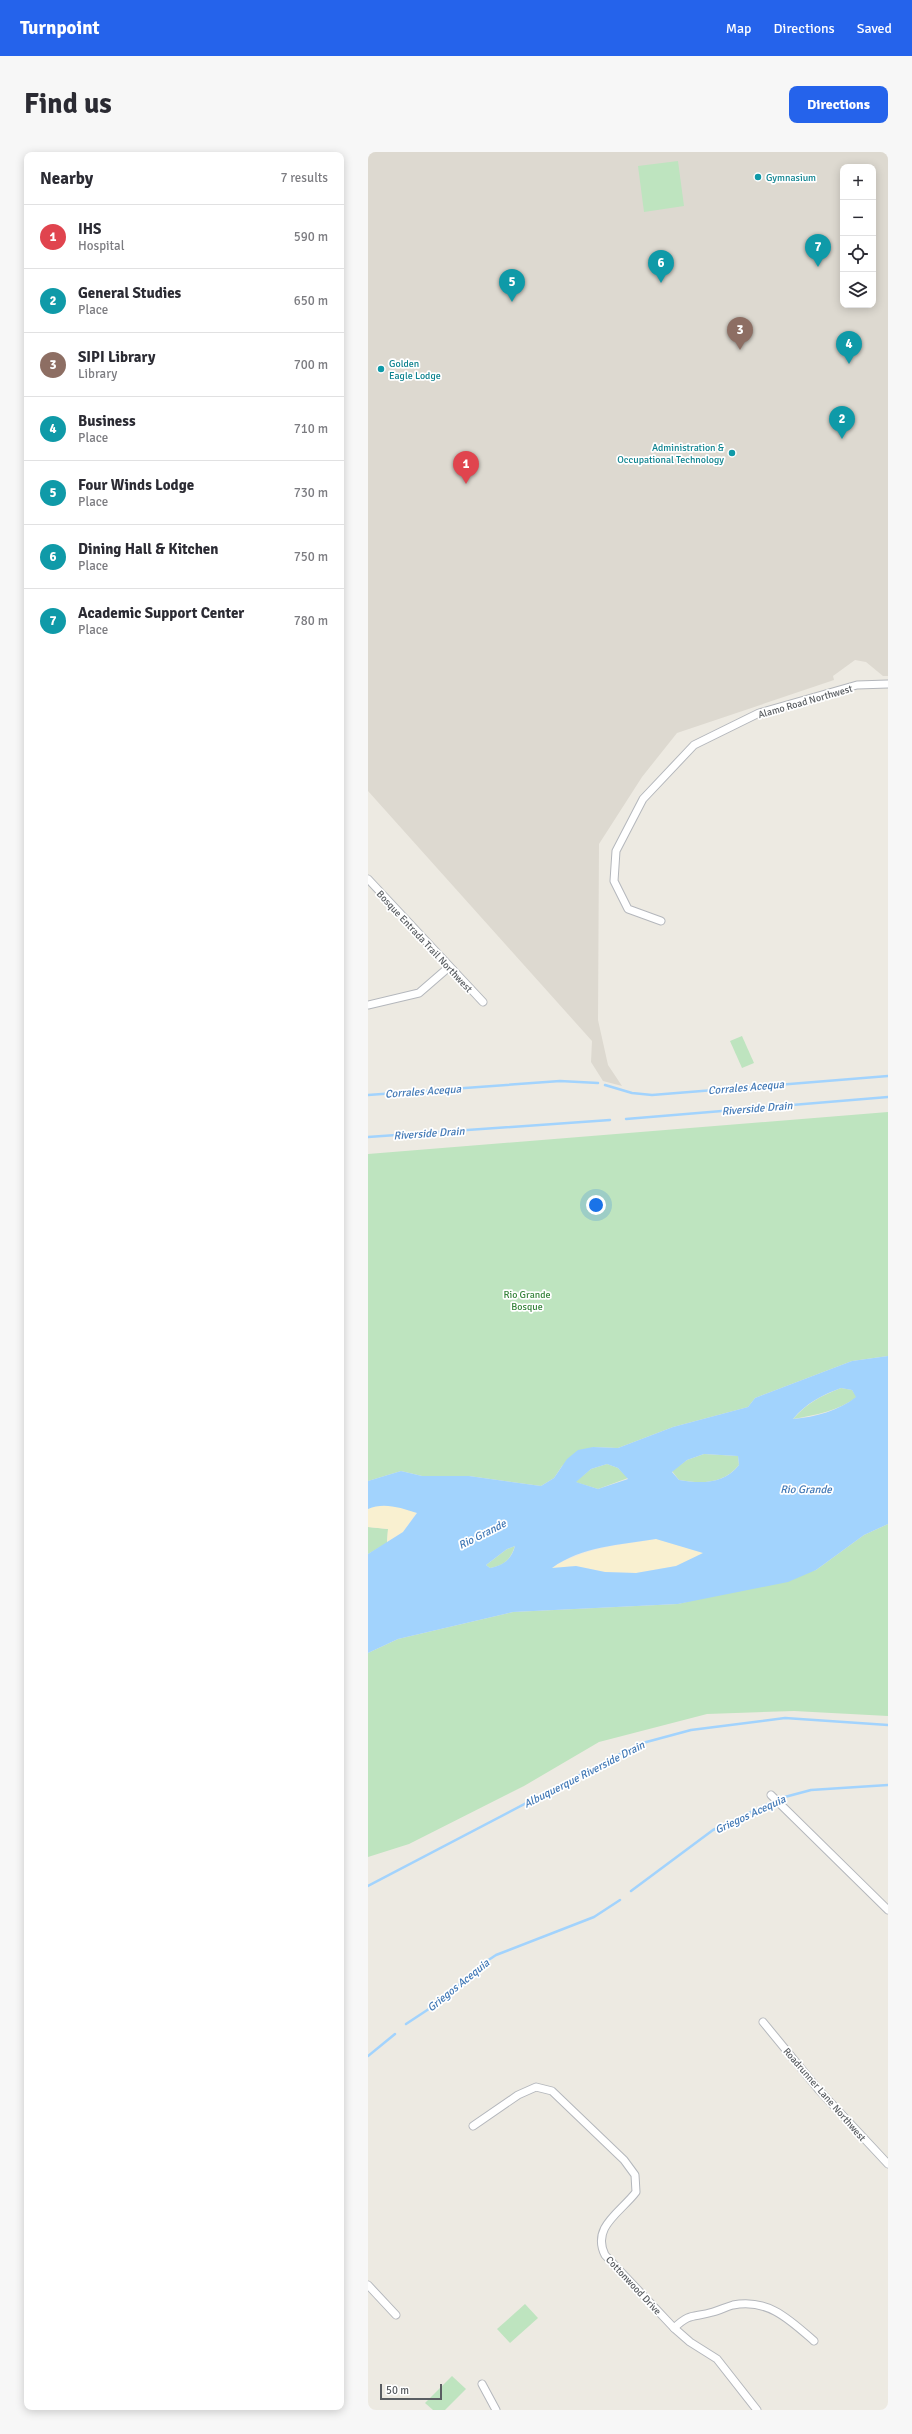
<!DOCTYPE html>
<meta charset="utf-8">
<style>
body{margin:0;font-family:Signika,sans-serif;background:#f7f7f7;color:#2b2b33}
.controls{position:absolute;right:12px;top:12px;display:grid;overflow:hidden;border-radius:8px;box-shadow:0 2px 10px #0003}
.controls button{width:36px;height:36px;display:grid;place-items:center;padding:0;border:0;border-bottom:1px solid #e1e1e2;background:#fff;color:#2b2b33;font:20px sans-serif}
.scale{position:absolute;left:12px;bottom:10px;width:62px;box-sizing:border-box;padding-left:4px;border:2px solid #5a5e62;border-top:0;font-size:11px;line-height:14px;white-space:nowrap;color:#5a5e62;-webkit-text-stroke:3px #fff;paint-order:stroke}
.you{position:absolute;left:228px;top:1053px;width:14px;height:14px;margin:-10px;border:3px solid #fff;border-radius:50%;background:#1a73e8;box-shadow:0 0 0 6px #1a73e833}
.badge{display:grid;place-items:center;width:26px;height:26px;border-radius:50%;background:#2563eb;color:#fff;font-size:13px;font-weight:700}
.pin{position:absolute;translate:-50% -33px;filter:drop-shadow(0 1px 2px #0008)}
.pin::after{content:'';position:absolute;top:21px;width:14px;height:12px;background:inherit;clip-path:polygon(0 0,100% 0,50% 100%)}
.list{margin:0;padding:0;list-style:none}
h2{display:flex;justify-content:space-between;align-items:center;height:52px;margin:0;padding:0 16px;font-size:17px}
h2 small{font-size:13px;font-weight:400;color:#7c7c81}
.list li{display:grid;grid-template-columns:26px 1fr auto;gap:12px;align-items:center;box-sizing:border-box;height:64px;padding:0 16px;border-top:1px solid #e1e1e2}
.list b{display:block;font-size:15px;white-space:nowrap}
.list p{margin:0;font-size:13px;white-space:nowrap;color:#7c7c81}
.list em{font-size:13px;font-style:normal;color:#7c7c81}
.icon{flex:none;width:22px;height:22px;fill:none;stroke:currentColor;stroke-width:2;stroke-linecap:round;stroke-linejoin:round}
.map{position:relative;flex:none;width:520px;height:2258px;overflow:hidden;border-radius:8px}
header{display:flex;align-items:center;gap:24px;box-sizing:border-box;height:56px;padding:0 20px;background:#2563eb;color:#fff}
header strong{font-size:19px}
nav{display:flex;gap:22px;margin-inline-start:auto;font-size:14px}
.intro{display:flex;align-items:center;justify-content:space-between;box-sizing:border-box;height:96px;padding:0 24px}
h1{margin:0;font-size:28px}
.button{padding:10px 18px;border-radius:8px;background:#2563eb;color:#fff;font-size:14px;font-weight:700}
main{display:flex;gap:24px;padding:0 24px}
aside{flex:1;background:#fff;border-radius:8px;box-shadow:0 2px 10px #0003}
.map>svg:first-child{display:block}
.education{fill:#ddd9d0;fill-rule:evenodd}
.green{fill:#bee4bf}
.sand{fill:#f9f0d0}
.water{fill:#a2d3fd;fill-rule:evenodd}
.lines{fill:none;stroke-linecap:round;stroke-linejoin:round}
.stream{stroke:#a2d3fd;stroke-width:2.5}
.street-casing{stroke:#b4b7bc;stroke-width:9}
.street{stroke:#fff;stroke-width:7}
.culture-dot{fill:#0f9aa8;stroke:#fff;stroke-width:1.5}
.labels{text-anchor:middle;stroke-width:3.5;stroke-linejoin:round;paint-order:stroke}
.culture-label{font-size:10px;fill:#0d838f;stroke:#fff;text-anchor:start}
.street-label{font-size:10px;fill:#5a5e62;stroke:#fff}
.park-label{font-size:10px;fill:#37843c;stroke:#fff}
.water-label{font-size:11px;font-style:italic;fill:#4279b6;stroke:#fff}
</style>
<header>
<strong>Turnpoint</strong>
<nav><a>Map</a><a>Directions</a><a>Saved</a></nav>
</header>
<div class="intro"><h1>Find us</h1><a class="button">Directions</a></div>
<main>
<aside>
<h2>Nearby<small>7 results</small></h2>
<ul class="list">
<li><span class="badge" style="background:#e0444e">1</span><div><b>IHS</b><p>Hospital</p></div><em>590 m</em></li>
<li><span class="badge" style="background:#0f9aa8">2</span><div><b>General Studies</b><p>Place</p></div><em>650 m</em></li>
<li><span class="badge" style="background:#8d6e63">3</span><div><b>SIPI Library</b><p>Library</p></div><em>700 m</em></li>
<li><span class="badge" style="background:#0f9aa8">4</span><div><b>Business</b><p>Place</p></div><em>710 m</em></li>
<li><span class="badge" style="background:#0f9aa8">5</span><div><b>Four Winds Lodge</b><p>Place</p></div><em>730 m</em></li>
<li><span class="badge" style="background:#0f9aa8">6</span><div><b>Dining Hall &amp; Kitchen</b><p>Place</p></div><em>750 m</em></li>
<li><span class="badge" style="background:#0f9aa8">7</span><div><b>Academic Support Center</b><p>Place</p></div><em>780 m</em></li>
</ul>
</aside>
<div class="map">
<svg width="520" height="2258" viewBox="0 0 520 2258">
<rect width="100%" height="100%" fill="#edeae2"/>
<path class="education" d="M0 0H520V524H515L498 510 487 508 465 524 466 528 309 581 274 625 231 692 230 868 240 913 254 934 235 929 223 910 224 889 0 639ZM475 15H505V153H475Z"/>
<g class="green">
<polygon points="310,9 316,54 276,60 270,14"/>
<polygon points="374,884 386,911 374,916 362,889"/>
<polygon points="520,960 520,1204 484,1209 387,1246 380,1255 305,1275 250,1296 225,1295 194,1314 186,1326 173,1334 101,1324 54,1324 33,1319 0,1329 0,1002"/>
<path d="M473 1236 484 1238 489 1245C470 1259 448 1263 425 1267 439 1251 453 1244 473 1236Z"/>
<path d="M336 1302 370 1304 371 1313C355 1332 334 1332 311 1328L304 1319 319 1308Z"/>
<polygon points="239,1312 250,1316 260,1326 230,1337 207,1330 223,1317"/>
<polygon points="520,1372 520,1564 426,1559 339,1562 231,1590 156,1634 41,1692 0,1705 0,1501 30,1487 145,1460 310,1452 448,1418 496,1383"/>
<polygon points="0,1375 20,1377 19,1391 0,1402"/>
<path d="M147 1394C142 1408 137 1413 122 1416L118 1413 139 1397Z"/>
<polygon points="157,2152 170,2166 142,2191 129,2177"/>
<polygon points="84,2224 98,2237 77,2258 65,2258 57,2251"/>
</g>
<g class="sand">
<polygon points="24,1353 49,1360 35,1380 19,1391 20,1377 0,1375 0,1357 7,1354"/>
<path d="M288 1387 336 1401 308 1414 268 1421 237 1420 208 1414 183 1416C216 1396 251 1393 288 1387Z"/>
</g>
<path class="water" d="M520 1204V1372L496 1383 448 1418 420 1430 310 1452 145 1460 30 1487 0 1501V1402L35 1380 49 1361C33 1356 16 1350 0 1357V1329L33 1319 54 1324H101L173 1334 186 1326 199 1307 210 1298 225 1295 250 1296 305 1275 380 1255 387 1246 484 1209ZM473 1236 484 1238 488 1245C470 1259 448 1265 425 1267 438 1251 454 1243 473 1236ZM336 1302 370 1304 371 1313C356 1332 333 1332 311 1328L304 1320 319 1308ZM239 1312 250 1316 260 1327 230 1337 208 1330 223 1317ZM288 1387 335 1401 308 1414 268 1421 237 1420 208 1414 184 1416C214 1394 252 1393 288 1387ZM147 1394C143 1408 136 1413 122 1416L118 1413 139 1397Z"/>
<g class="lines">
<g class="stream">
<polyline points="237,933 264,941 284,943 520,924"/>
<polyline points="0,943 192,929 230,931"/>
<polyline points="258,967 520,945"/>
<polyline points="0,985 242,968"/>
<polyline points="0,1734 271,1592 323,1578 417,1566 520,1573"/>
<polyline points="263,1739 345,1678 413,1646 443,1638 520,1633"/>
<polyline points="38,1872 76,1847 110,1815 128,1803 226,1765 252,1748"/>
<polyline points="0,1904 27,1882"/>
</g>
<defs>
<g id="street">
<polyline points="0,727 115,850"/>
<polyline points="293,769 260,757 246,729 248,699 275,647 326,593 391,561 489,533 520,532"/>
<polyline points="0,853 51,841 81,815"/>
<polyline points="403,1643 520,1758"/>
<polyline points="395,1870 450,1937 520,2012"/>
<path d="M105 1974 150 1943 168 1935 184 1939 256 2008 267 2023 268 2040C253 2060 223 2075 237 2103L306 2176 322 2190 349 2207 389 2258"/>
<polyline points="0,2133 28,2163"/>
<path d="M306 2176C323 2160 325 2166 345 2160 352 2158 358 2155 365 2153 400 2146 422 2168 446 2189"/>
<polyline points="114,2232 128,2258"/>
</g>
</defs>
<use href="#street" class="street-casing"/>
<use href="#street" class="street"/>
</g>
<g class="culture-dot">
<circle cx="390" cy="25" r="4"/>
<circle cx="13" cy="217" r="4"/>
<circle cx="364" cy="301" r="4"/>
</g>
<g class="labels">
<g class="culture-label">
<text x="398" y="29">Gymnasium</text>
<text x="21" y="215">Golden<tspan x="21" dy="12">Eagle Lodge</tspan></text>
<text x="356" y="299" text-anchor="end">Administration &amp;<tspan x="356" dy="12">Occupational Technology</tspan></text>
</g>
<g class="street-label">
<text transform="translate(437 549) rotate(-16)" y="4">Alamo Road Northwest</text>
<text transform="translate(57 789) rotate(47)" y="4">Bosque Entrada Trail Northwest</text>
<text transform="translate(457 1942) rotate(49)" y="4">Roadrunner Lane Northwest</text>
<text transform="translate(266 2133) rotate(47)" y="4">Cottonwood Drive</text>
</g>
<g class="park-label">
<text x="159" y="1146">Rio Grande<tspan x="159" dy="12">Bosque</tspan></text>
</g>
<g class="water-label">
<text transform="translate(378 935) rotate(-5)" y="4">Corrales Acequa</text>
<text transform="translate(55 939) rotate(-4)" y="4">Corrales Acequa</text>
<text transform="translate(389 956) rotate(-5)" y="4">Riverside Drain</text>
<text transform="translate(61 981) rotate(-4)" y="4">Riverside Drain</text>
<text x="438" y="1341">Rio Grande</text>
<text transform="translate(114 1382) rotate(-27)" y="4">Rio Grande</text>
<text transform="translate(216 1622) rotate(-27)" y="4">Albuquerque Riverside Drain</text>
<text transform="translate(382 1662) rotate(-25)" y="4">Griegos Acequia</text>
<text transform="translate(90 1833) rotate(-39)" y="4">Griegos Acequia</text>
</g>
</g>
</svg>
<div class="controls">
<button>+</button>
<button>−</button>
<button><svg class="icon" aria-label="locate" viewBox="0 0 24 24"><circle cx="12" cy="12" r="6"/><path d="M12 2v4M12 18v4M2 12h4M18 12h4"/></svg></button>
<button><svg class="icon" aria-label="layers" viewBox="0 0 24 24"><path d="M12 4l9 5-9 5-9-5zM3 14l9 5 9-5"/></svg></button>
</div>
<div class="scale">50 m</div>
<div class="you"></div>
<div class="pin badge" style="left:98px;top:332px;background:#e0444e">1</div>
<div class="pin badge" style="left:474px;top:287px;background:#0f9aa8">2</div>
<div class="pin badge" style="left:372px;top:198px;background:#8d6e63">3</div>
<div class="pin badge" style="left:481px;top:212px;background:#0f9aa8">4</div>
<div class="pin badge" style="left:144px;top:150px;background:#0f9aa8">5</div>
<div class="pin badge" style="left:293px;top:131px;background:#0f9aa8">6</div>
<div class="pin badge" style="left:450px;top:115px;background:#0f9aa8">7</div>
</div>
</main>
